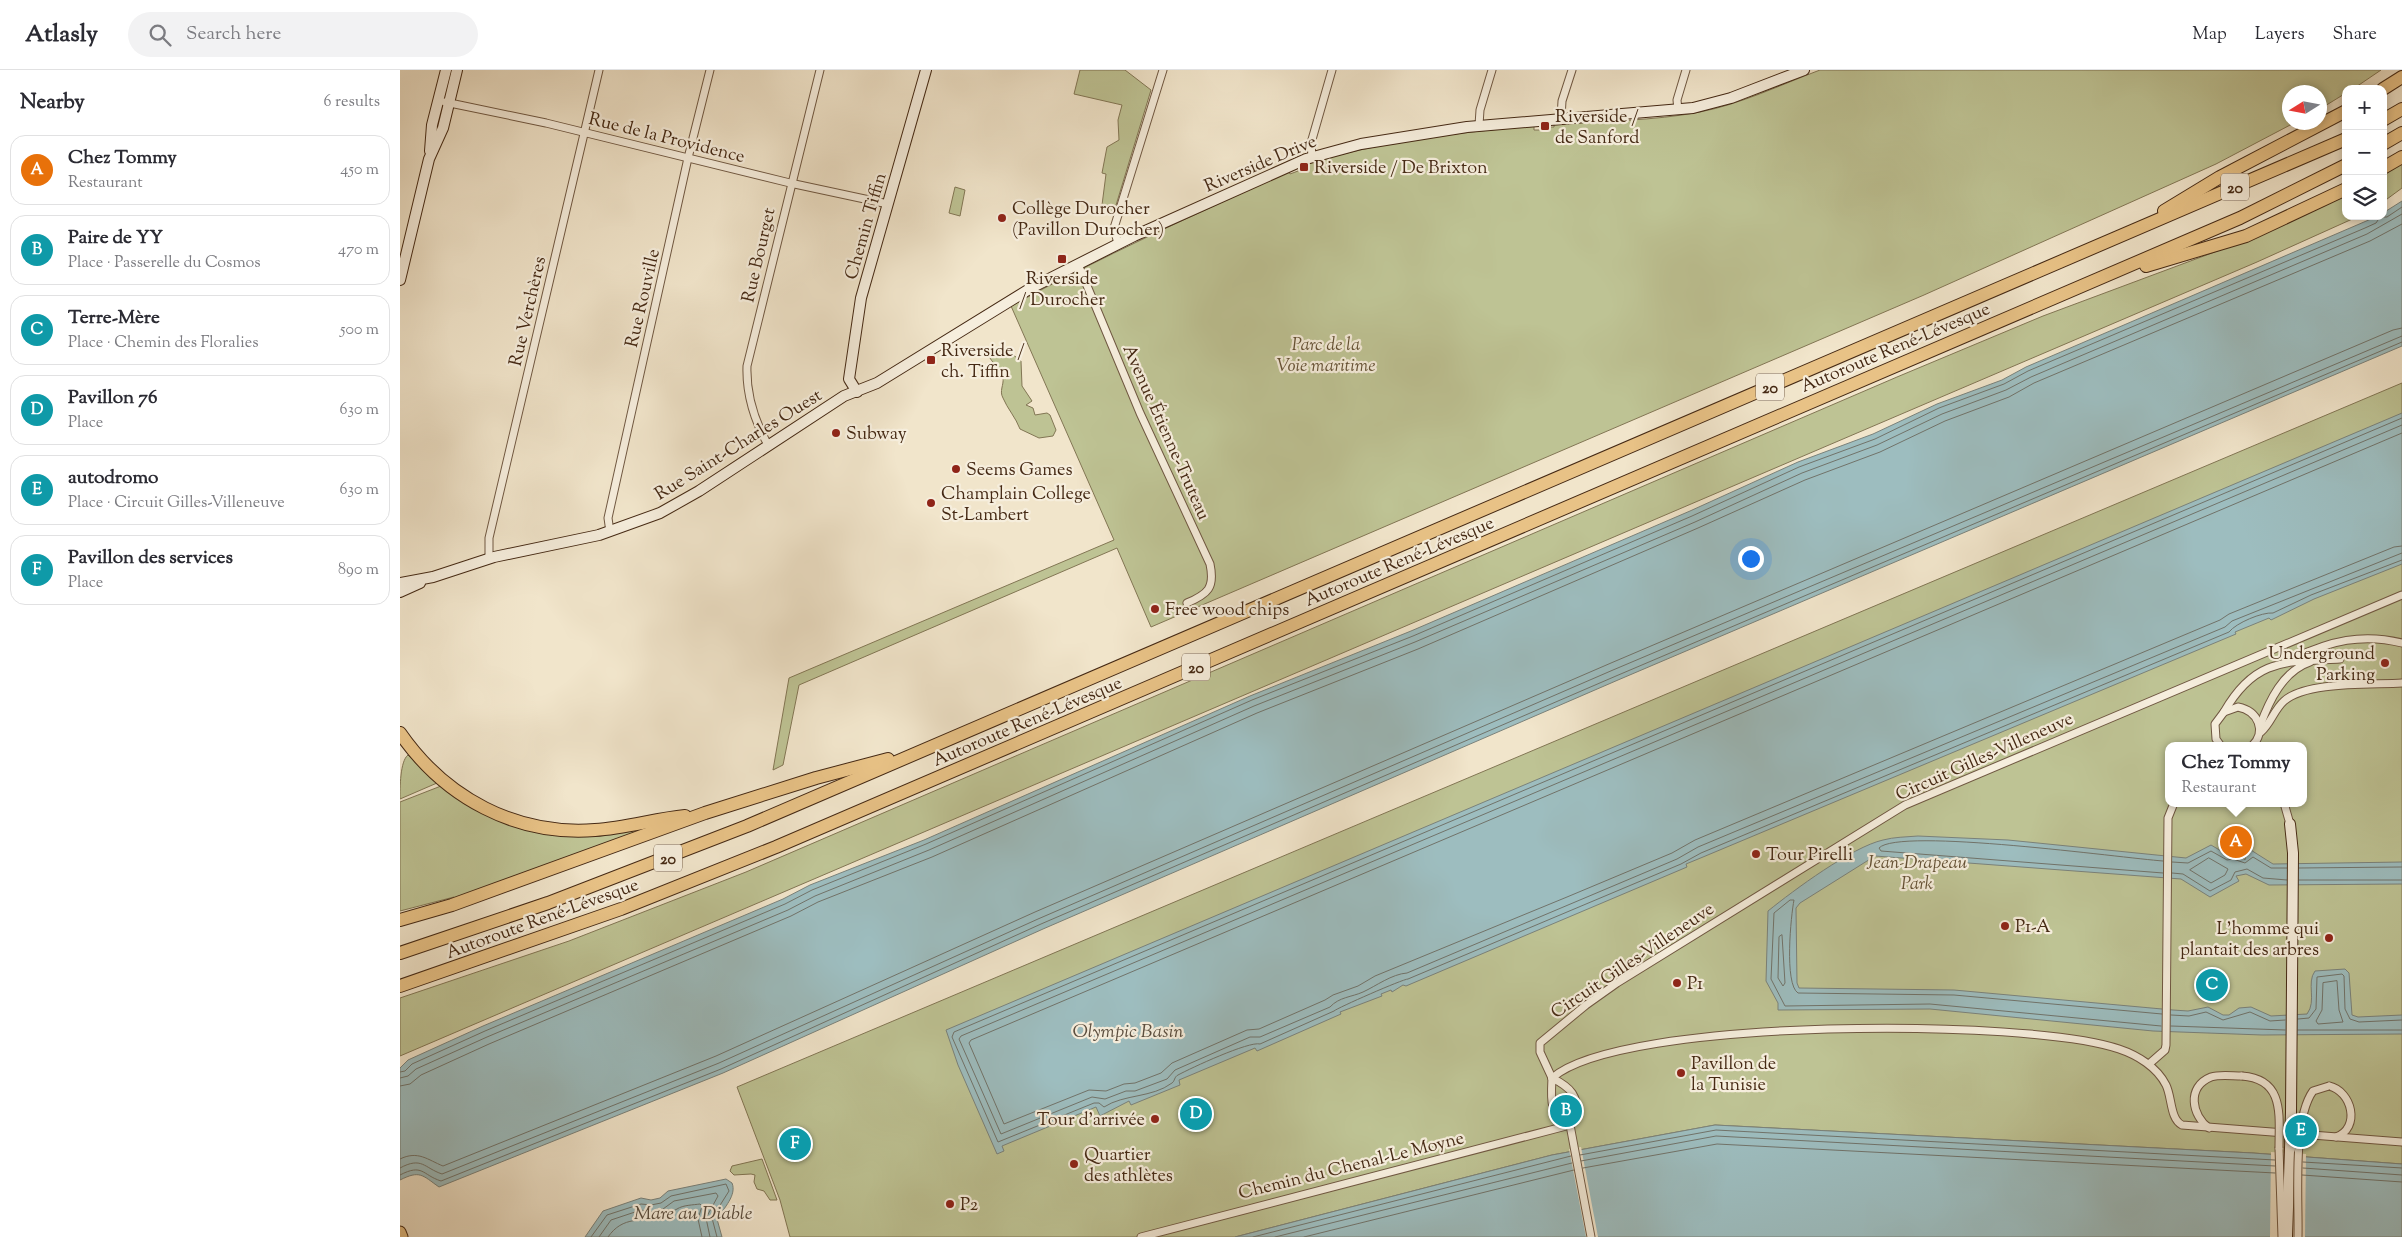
<!DOCTYPE html>
<meta charset="utf-8">
<style>
body{margin:0;font-family:"Sorts Mill Goudy",serif;background:#f2f2f3;color:#2b2b33}
.controls{position:absolute;right:15px;top:15px;display:grid;overflow:hidden;border-radius:10px;box-shadow:0 2px 8px #0003}
.controls button{width:45px;height:45px;display:grid;place-items:center;padding:0;border:0;border-bottom:1px solid #e1e1e2;background:#fff;color:#2b2b33;font:25px sans-serif}
.compass{position:absolute;left:1882px;top:15px;width:45px;height:45px;border-radius:50%;background:#fff;box-shadow:0 2px 8px #0003;rotate:259deg}
.you{position:absolute;left:1350px;top:488px;width:18px;height:18px;margin:-12px;border:4px solid #fff;border-radius:50%;background:#1a73e8;box-shadow:0 0 0 8px #1a73e833}
.badge{display:grid;place-items:center;width:32px;height:32px;border-radius:50%;background:#d93025;color:#fff;font-size:16px;font-weight:700}
.pin{position:absolute;translate:-50% -50%;border:2px solid #fff;box-shadow:0 1px 5px #0006}
.popup{position:absolute;left:1765px;top:672px;width:142px;height:65px;box-sizing:border-box;display:grid;place-content:center;border-radius:10px;background:#fff;filter:drop-shadow(0 1px 4px #0005);font-size:16px;white-space:nowrap;color:#7c7c81}
.popup b{font-size:19px;color:#2b2b33}
.popup::after{content:'';position:absolute;left:50%;top:100%;margin-left:-10px;border:10px solid transparent;border-top-color:#fff}
.list{margin:0;padding:0;list-style:none}
h2{display:flex;justify-content:space-between;align-items:center;height:65px;margin:0;padding:0 20px;font-size:21px}
h2 small{font-size:16px;font-weight:400;color:#7c7c81}
.list li{display:grid;grid-template-columns:32px 1fr auto;gap:15px;align-items:center;box-sizing:border-box;height:70px;margin:0 10px 10px;padding:0 10px;border:1px solid #e1e1e2;border-radius:15px}
.list b{display:block;font-size:19px;white-space:nowrap}
.list p{margin:0;font-size:16px;white-space:nowrap;color:#7c7c81}
.list em{font-size:16px;font-style:normal;color:#7c7c81}
.icon{flex:none;width:28px;height:28px;fill:none;stroke:currentColor;stroke-width:2;stroke-linecap:round;stroke-linejoin:round}
.map{position:relative;flex:none;width:2002px;height:1167px;overflow:hidden}
header{display:flex;align-items:center;gap:30px;box-sizing:border-box;height:70px;padding:0 25px;background:#fff;border-bottom:1px solid #e1e1e2}
header strong{font-size:24px}
nav{display:flex;gap:28px;margin-inline-start:auto;font-size:18px}
.search{width:350px;height:45px;background:#f2f2f3;display:flex;align-items:center;gap:12px;box-sizing:border-box;padding:0 18px;border-radius:28px;color:#7c7c81;font-size:19px}
main{display:flex}
aside{flex:1;background:#fff}
.map>svg:first-child{display:block}
.green{fill:#bec394;stroke:#827654;fill-rule:evenodd}
.water{fill:#9dbdbf;stroke:#7a827b}
.pier{fill:#f1e5cb}
.lines{fill:none;stroke-linecap:round;stroke-linejoin:round}
.shore{stroke:#71736a;stroke-width:1}
.street-casing{stroke:#705842;stroke-width:9}
.secondary-casing{stroke:#452914;stroke-width:12}
.primary-casing{stroke:#452914;stroke-width:13}
.highway-casing{stroke:#452914;stroke-width:14}
.street{stroke:#f6eedd;stroke-width:7}
.secondary{stroke:#f6eedd;stroke-width:10}
.primary{stroke:#e8c286;stroke-width:11}
.highway{stroke:#e8c286;stroke-width:12}
.street-bridge-casing{stroke:#705842;stroke-width:9;stroke-linecap:butt}
.secondary-bridge-casing{stroke:#452914;stroke-width:12;stroke-linecap:butt}
.street-bridge{stroke:#f6eedd;stroke-width:7}
.secondary-bridge{stroke:#f6eedd;stroke-width:10}
.poi-dot{fill:#8f2418;stroke:#f6eedd;stroke-width:2}
.labels{text-anchor:middle;stroke-width:4.5;stroke-linejoin:round;paint-order:stroke}
.shield{fill:#f6eedd;stroke:#7a6450;stroke-width:1}
.shield-label{font-size:16px;font-weight:bold;fill:#452914}
.poi-label{font-size:18px;fill:#452914;stroke:#f6eedd;text-anchor:start}
.street-label{font-size:18px;fill:#452914;stroke:#f6eedd}
.park-label{font-size:18px;font-style:italic;fill:#635034;stroke:#f6eedd}
.water-label{font-size:19px;font-style:italic;fill:#5b4e3f;stroke:#f6eedd}
</style>
<header>
<strong>Atlasly</strong>
<div class="search"><svg class="icon" aria-label="search" viewBox="0 0 24 24"><circle cx="10" cy="10" r="6"/><path d="M15 15l6 6"/></svg>Search here</div>
<nav><a>Map</a><a>Layers</a><a>Share</a></nav>
</header>
<main>
<aside>
<h2>Nearby<small>6 results</small></h2>
<ul class="list">
<li><span class="badge" style="background:#e8710a">A</span><div><b>Chez Tommy</b><p>Restaurant</p></div><em>450 m</em></li>
<li><span class="badge" style="background:#0f9aa8">B</span><div><b>Paire de YY</b><p>Place · Passerelle du Cosmos</p></div><em>470 m</em></li>
<li><span class="badge" style="background:#0f9aa8">C</span><div><b>Terre-Mère</b><p>Place · Chemin des Floralies</p></div><em>500 m</em></li>
<li><span class="badge" style="background:#0f9aa8">D</span><div><b>Pavillon 76</b><p>Place</p></div><em>630 m</em></li>
<li><span class="badge" style="background:#0f9aa8">E</span><div><b>autodromo</b><p>Place · Circuit Gilles-Villeneuve</p></div><em>630 m</em></li>
<li><span class="badge" style="background:#0f9aa8">F</span><div><b>Pavillon des services</b><p>Place</p></div><em>890 m</em></li>
</ul>
</aside>
<div class="map">
<svg width="2002" height="1167" viewBox="0 0 2002 1167">
<rect width="100%" height="100%" fill="#f1e5cb"/>
<filter id="stains"><feTurbulence type="fractalNoise" baseFrequency=".004" numOctaves="4"/><feColorMatrix values="0 0 0 0 .2 0 0 0 0 .09 0 0 0 0 .02 0 0 0 .5 -.17"/></filter>
<radialGradient id="worn" r=".72"><stop offset=".6" stop-color="#630" stop-opacity="0"/><stop offset="1" stop-color="#630" stop-opacity=".3"/></radialGradient>
<g class="green">
<polygon points="680,0 725,0 751,20 713,145 702,135 706,104 702,103 707,77 719,70 718,50 722,35 674,24"/>
<path d="M1420 0H1981L1953 19H1946V23L1920 39V22H1890V52L1894 53 1816 94 1524 225 751 557 717 478 399 615 383 695 373 700 389 608 714 470 611 236C701 187 795 144 889 102L890 104 906 98V95L916 91C987 71 1061 62 1134 56V60H1142L1144 57H1154V54C1203 51 1253 51 1300 42 1341 34 1380 15 1420 0Z"/>
<polygon points="2002,91 2002,118 1983,132 1983,103"/>
<polygon points="555,117 565,120 560,146 549,143"/>
<polygon points="1946,123 1946,146 1959,146 1857,192 0,986 0,928 169,871 346,802 1497,307 1643,246 1828,177"/>
<path d="M598 277 607 280 621 291 622 316 632 331 626 335 633 338 635 345 647 343 650 345 656 360 653 366 639 368 620 359C616 348 607 338 603 328 599 321 604 315 603 308 601 300 594 295 590 288L591 281Z"/>
<path d="M2002 313V1094L1853 1083 1315 1055 1152 1085 835 1167H390L380 1130 337 1017ZM1768 676H1904V733H1768Z"/>
<path d="M8 685 37 713 0 729C0 718 0 691 8 685Z"/>
<polygon points="41,716 65,734 113,755 258,754 55,829 54,827 0,841 0,732"/>
<polygon points="362,1089 377,1130 370,1130 364,1121 357,1119 354,1112 355,1105 351,1104 334,1105 330,1101 332,1096"/>
</g>
<g class="water">
<path d="M2002 131V276L1218 610 643 859 323 1003 39 1117C22 1105 20 1100 0 1110V998L8 990 83 956 383 829 410 815 524 770 850 626 1011 561 1290 441 1398 392 1473 364 1537 334 1602 310 1626 297 1978 146H1983V143Z"/>
<polygon points="2002,343 2002,494 1914,529 1871,550 1869,548 1835,562 1836,564 1303,787 1286,794 1287,797 1006,916 1003,915 992,922 991,920 981,924 982,926 940,942 941,944 857,981 855,978 779,1010 780,1015 731,1035 729,1031 700,1046 696,1037 602,1076 604,1081 597,1084 558,995 546,960"/>
<path d="M1518 766 1608 770 1786 788 1811 775 1828 785 1836 782 1845 790 1847 781 1843 778 1846 777 1873 794 2002 792V814L1869 815 1846 804 1836 806 1839 811 1810 827 1781 809 1475 786 1400 833 1396 838 1397 913 1399 918 1554 920 1773 940 1788 941 1808 937 1823 945H1829L1839 938 1851 937 1871 946 1907 944C1917 931 1906 913 1915 901L1945 899 1949 903 1952 945 1958 947 2002 945V964L1862 965 1753 961 1530 939 1378 940V933L1366 911 1368 841C1394 820 1452 777 1483 770 1494 767 1506 767 1518 766Z"/>
<polygon points="1315,1055 1853,1083 2002,1094 2002,1167 835,1167 1152,1085"/>
<path d="M326 1109 332 1113C337 1125 324 1138 317 1149L322 1167H185L203 1141 241 1128 251 1130 260 1128 268 1121Z"/>
</g>
<g class="pier">
<polygon points="1181,1077 1198,1167 1186,1167 1169,1079"/>
<polygon points="1871,1082 1906,1084 1905,1167 1870,1167"/>
</g>
<g class="lines">
<g class="shore">
<path d="M2002 348 554 962 552 967 598 1072 694 1033H699L704 1037C724 1024 752 1028 772 1013 775 1011 774 1007 778 1005 791 998 849 971 860 974L934 941C937 938 1003 909 1008 909L1281 794 1301 783 1829 562C1836 553 1862 542 1873 543L1911 525 2002 490"/>
<path d="M2002 355 561 966 559 969 601 1064 692 1027 705 1029 726 1021H735L767 1009 775 1000 850 967H860L930 937C939 927 952 927 963 922 976 916 992 904 1007 903L1277 789 1298 777 1825 557 1832 551 2002 483"/>
<polyline points="2002,363 571,970 569,973 604,1054 689,1020 706,1021 724,1014 735,1013 761,1003 772,993 847,960 859,959 925,930 933,925 958,916 975,906 1167,827 1272,783 1295,770 1820,550 1829,544 1994,477 2002,476"/>
<polygon points="1809,788 1828,799 1825,805 1811,813 1790,800"/>
<polyline points="1772,792 1788,793 1811,781 1827,790 1833,789 1845,793 1853,787 1871,798 1887,798"/>
<polyline points="1899,798 2002,797"/>
<path d="M1763 803 1481 781 1479 778C1499 757 1722 788 1763 791"/>
<polyline points="1772,803 1783,804 1810,821 1831,810 1835,802 1847,799 1863,808 1887,810"/>
<polyline points="1899,810 2002,810"/>
<polygon points="1382,865 1385,913 1383,916 1378,908 1379,867"/>
<polygon points="1937,911 1939,940 1943,952 1918,954 1916,951 1922,940 1923,913"/>
<polyline points="1771,945 1789,946 1806,942 1823,950 1850,942 1870,951 1885,950"/>
<polyline points="1898,949 1909,948 1916,939 1917,907 1942,904 1944,906 1945,939 1950,949 1959,952 2002,950"/>
<path d="M1761 956 1530 934 1385 936 1371 909 1374 843 1390 830H1394C1391 845 1384 914 1398 923L1554 925 1762 944"/>
<polyline points="1771,956 1885,960"/>
<polyline points="1898,960 2002,960"/>
<polyline points="0,1002 5,1001 12,994 85,961 385,834 412,820 526,774 852,630 1013,566 1292,446 1399,397 1475,369 1539,338 1604,314 1628,301 1965,158 1976,153 1980,147 1987,147 2002,137"/>
<polyline points="0,1008 8,1006 16,999 87,967 388,840 415,826 529,780 854,636 1015,572 1295,452 1402,403 1477,375 1542,344 1606,320 1631,307 1967,164 2002,144"/>
<polyline points="0,1016 10,1014 21,1005 89,974 391,846 418,832 532,787 857,643 1018,579 1298,458 1405,410 1480,382 1545,351 1609,327 1634,313 1970,171 2002,154"/>
<polyline points="1180,1085 1316,1060 1875,1090"/>
<path d="M0 1089C18 1080 28 1090 43 1096L316 986 635 842 1211 593 1993 260 2002 258"/>
<polyline points="1181,1091 1316,1066 1875,1096"/>
<polyline points="1903,1092 2002,1098"/>
<path d="M0 1098C22 1086 24 1098 42 1104L319 993 638 849 1213 600 2002 266"/>
<polyline points="1183,1098 1317,1074 1875,1103"/>
<polyline points="1903,1098 2002,1105"/>
<path d="M0 1105C23 1093 22 1105 41 1111L321 999 641 854 1216 606 2002 272"/>
<polyline points="1902,1105 2002,1112"/>
<polyline points="191,1167 207,1145 241,1134 251,1135 261,1133 271,1126 326,1114 329,1121 312,1148 317,1167"/>
<polyline points="199,1167 211,1150 241,1140 251,1142 263,1139 274,1131 316,1123 318,1126 306,1148 310,1167"/>
<path d="M208 1167C223 1145 242 1152 264 1147 269 1145 272 1141 277 1139 283 1135 293 1135 300 1134L302 1136 298 1149 302 1167"/>
<polyline points="853,1167 1171,1086"/>
<polyline points="875,1167 1172,1093"/>
<polyline points="904,1167 1174,1100"/>
</g>
<defs>
<g id="street">
<polyline points="45,32 146,53 390,113 488,134"/>
<polyline points="1278,40 1277,30 1286,0"/>
<polyline points="1161,48 1162,31 1172,0"/>
<polyline points="1079,55 1080,40 1092,0"/>
<polyline points="912,87 911,73 932,0"/>
<polyline points="718,174 714,158 763,0"/>
<path d="M678 194 740 343 810 494C815 518 808 524 787 533"/>
<path d="M368 375C354 350 346 324 347 296L420 0"/>
<polyline points="210,462 208,448 288,88 310,0"/>
<polyline points="89,489 89,468 199,0"/>
<path d="M1894 588C1930 571 1962 563 2002 573"/>
<path d="M1824 642C1855 588 1885 592 1940 589"/>
<path d="M1860 656C1869 631 1883 601 1910 592"/>
<path d="M1861 662C1871 653 1874 640 1884 631 1906 611 1971 615 2002 613"/>
<path d="M1821 676 1816 669 1815 654 1824 642 1838 637C1858 641 1867 661 1852 676"/>
<polyline points="1884,733 1890,754"/>
<polyline points="1749,994 1765,980 1766,975 1768,748 1774,733"/>
<polyline points="1152,1008 1140,982 1140,973 1186,935 1217,913 1505,735 2002,525"/>
<path d="M1152 1008C1221 947 1630 948 1719 979 1737 985 1757 997 1766 1015 1772 1027 1770 1049 1782 1055L2002 1072"/>
<path d="M1152 1008C1170 1017 1180 1026 1176 1048L1170 1055"/>
<path d="M1152 1008C1151 1027 1149 1047 1169 1055"/>
<path d="M1929 1016C1952 1021 1961 1058 1936 1067"/>
<polyline points="1170,1055 1191,1167"/>
<path d="M1809 1058C1792 1046 1786 1017 1811 1007 1820 1004 1832 1006 1842 1006"/>
<polyline points="1879,1078 1882,1167"/>
<polyline points="741,1167 1170,1055"/>
</g>
<g id="secondary">
<polyline points="30,81 32,55 46,0"/>
<polyline points="0,210 29,89 43,58 57,0"/>
<polyline points="457,322 449,309 461,228 526,0"/>
<polyline points="0,513 33,507 94,487 199,465 260,443 299,421 444,326 477,313 631,218 734,166 906,89 961,74 1067,57 1293,38 1331,28 1404,0"/>
<polyline points="0,522 20,513"/>
<polyline points="1890,754 1893,783 1891,1043"/>
<polyline points="1887,1167 1890,1079"/>
</g>
<polyline id="primary" points="0,1162 2,1167"/>
<g id="highway">
<polyline points="1983,19 2002,7"/>
<polyline points="1983,50 2002,39"/>
<polyline points="1983,74 2002,63"/>
<polyline points="1983,98 2002,87"/>
<polyline points="1764,141 1820,107 1946,41"/>
<polyline points="1746,196 1846,166 1946,119"/>
<path d="M0 663C45 728 116 766 195 760 226 758 255 749 285 746"/>
<polyline points="0,850 52,835 305,743 416,708 488,689"/>
<polyline points="0,883 148,833 347,756 1946,69"/>
<polyline points="0,916 221,839 376,777 1840,148 1946,95"/>
</g>
</defs>
<use href="#street" class="street-casing"/>
<use href="#secondary" class="secondary-casing"/>
<use href="#primary" class="primary-casing"/>
<use href="#highway" class="highway-casing"/>
<use href="#street" class="street"/>
<use href="#secondary" class="secondary"/>
<use href="#primary" class="primary"/>
<use href="#highway" class="highway"/>
<defs>
<g id="street-bridge">
<path d="M1842 1006C1885 1009 1879 1046 1879 1078"/>
<path d="M1898 1167C1899 1130 1892 1050 1913 1021L1929 1016"/>
</g>
<polyline id="secondary-bridge" points="1890,1079 1891,1043"/>
</defs>
<use href="#street-bridge" class="street-bridge-casing"/>
<use href="#secondary-bridge" class="secondary-bridge-casing"/>
<use href="#street-bridge" class="street-bridge"/>
<use href="#secondary-bridge" class="secondary-bridge"/>
</g>
<g class="poi-dot">
<rect x="1140" y="51" width="10" height="10" rx="2.5"/>
<rect x="899" y="92" width="10" height="10" rx="2.5"/>
<circle cx="602" cy="148" r="5"/>
<rect x="657" y="184" width="10" height="10" rx="2.5"/>
<rect x="526" y="285" width="10" height="10" rx="2.5"/>
<circle cx="436" cy="363" r="5"/>
<circle cx="556" cy="399" r="5"/>
<circle cx="531" cy="433" r="5"/>
<circle cx="755" cy="539" r="5"/>
<circle cx="1985" cy="593" r="5"/>
<circle cx="1356" cy="784" r="5"/>
<circle cx="1605" cy="856" r="5"/>
<circle cx="1929" cy="868" r="5"/>
<circle cx="1277" cy="913" r="5"/>
<circle cx="1281" cy="1003" r="5"/>
<circle cx="755" cy="1049" r="5"/>
<circle cx="674" cy="1094" r="5"/>
<circle cx="550" cy="1134" r="5"/>
</g>
<g class="labels">
<g class="shield">
<rect x="1821" y="103.5" width="28" height="27" rx="4"/>
<rect x="1356" y="303.5" width="28" height="27" rx="4"/>
<rect x="782" y="583.5" width="28" height="27" rx="4"/>
<rect x="254" y="774.5" width="28" height="27" rx="4"/>
</g>
<g class="shield-label">
<text x="1835" y="123">20</text>
<text x="1370" y="323">20</text>
<text x="796" y="603">20</text>
<text x="268" y="794">20</text>
</g>
<g class="poi-label">
<text x="1155" y="52">Riverside /<tspan x="1155" dy="21">de Sanford</tspan></text>
<text x="914" y="103">Riverside / De Brixton</text>
<text x="612" y="144">Collège Durocher<tspan x="612" dy="21">(Pavillon Durocher)</tspan></text>
<text x="662" y="214" text-anchor="middle">Riverside<tspan x="662" dy="21">/ Durocher</tspan></text>
<text x="541" y="286">Riverside /<tspan x="541" dy="21">ch. Tiffin</tspan></text>
<text x="446" y="369">Subway</text>
<text x="566" y="405">Seems Games</text>
<text x="541" y="429">Champlain College<tspan x="541" dy="21">St-Lambert</tspan></text>
<text x="765" y="545">Free wood chips</text>
<text x="1975" y="589" text-anchor="end">Underground<tspan x="1975" dy="21">Parking</tspan></text>
<text x="1366" y="790">Tour Pirelli</text>
<text x="1615" y="862">P1-A</text>
<text x="1919" y="864" text-anchor="end">L'homme qui<tspan x="1919" dy="21">plantait des arbres</tspan></text>
<text x="1287" y="919">P1</text>
<text x="1291" y="999">Pavillon de<tspan x="1291" dy="21">la Tunisie</tspan></text>
<text x="745" y="1055" text-anchor="end">Tour d'arrivée</text>
<text x="684" y="1090">Quartier<tspan x="684" dy="21">des athlètes</tspan></text>
<text x="560" y="1140">P2</text>
</g>
<g class="street-label">
<text transform="translate(267 67) rotate(14)" y="6">Rue de la Providence</text>
<text transform="translate(860 93) rotate(-23)" y="6">Riverside Drive</text>
<text transform="translate(465 156) rotate(-74)" y="6">Chemin Tiffin</text>
<text transform="translate(358 185) rotate(-77)" y="6">Rue Bourget</text>
<text transform="translate(242 228) rotate(-77)" y="6">Rue Rouville</text>
<text transform="translate(127 241) rotate(-77)" y="6">Rue Verchères</text>
<text transform="translate(1495 277) rotate(-23)" y="6">Autoroute René-Lévesque</text>
<text transform="translate(767 362) rotate(66)" y="6">Avenue Étienne-Truteau</text>
<text transform="translate(338 374) rotate(-32)" y="6">Rue Saint-Charles Ouest</text>
<text transform="translate(999 491) rotate(-23)" y="6">Autoroute René-Lévesque</text>
<text transform="translate(627 651) rotate(-23)" y="6">Autoroute René-Lévesque</text>
<text transform="translate(1584 686) rotate(-24)" y="6">Circuit Gilles-Villeneuve</text>
<text transform="translate(142 848) rotate(-20)" y="6">Autoroute René-Lévesque</text>
<text transform="translate(1232 890) rotate(-34)" y="6">Circuit Gilles-Villeneuve</text>
<text transform="translate(951 1095) rotate(-14)" y="6">Chemin du Chenal-Le Moyne</text>
</g>
<g class="park-label">
<text x="926" y="280">Parc de la<tspan x="926" dy="21">Voie maritime</tspan></text>
<text x="1517" y="798">Jean-Drapeau<tspan x="1517" dy="21">Park</tspan></text>
</g>
<g class="water-label">
<text x="728" y="967">Olympic Basin</text>
<text x="293" y="1149">Mare au Diable</text>
</g>
</g>
<rect width="100%" height="100%" filter="url(#stains)"/>
<rect width="100%" height="100%" fill="url(#worn)"/>
</svg>
<div class="controls">
<button>+</button>
<button>−</button>
<button><svg class="icon" aria-label="layers" viewBox="0 0 24 24"><path d="M12 4l9 5-9 5-9-5zM3 14l9 5 9-5"/></svg></button>
</div>
<svg class="compass" viewBox="-18 -18 36 36"><path d="M0-13l5 13h-10z" fill="#e53935"/><path d="M0 13l5-13h-10z" fill="#7c7c81"/></svg>
<div class="you"></div>
<div class="pin badge" style="left:1836px;top:772px;background:#e8710a">A</div>
<div class="popup"><b>Chez Tommy</b>Restaurant</div>
<div class="pin badge" style="left:1166px;top:1041px;background:#0f9aa8">B</div>
<div class="pin badge" style="left:1812px;top:915px;background:#0f9aa8">C</div>
<div class="pin badge" style="left:796px;top:1044px;background:#0f9aa8">D</div>
<div class="pin badge" style="left:1901px;top:1061px;background:#0f9aa8">E</div>
<div class="pin badge" style="left:395px;top:1074px;background:#0f9aa8">F</div>
</div>
</main>
